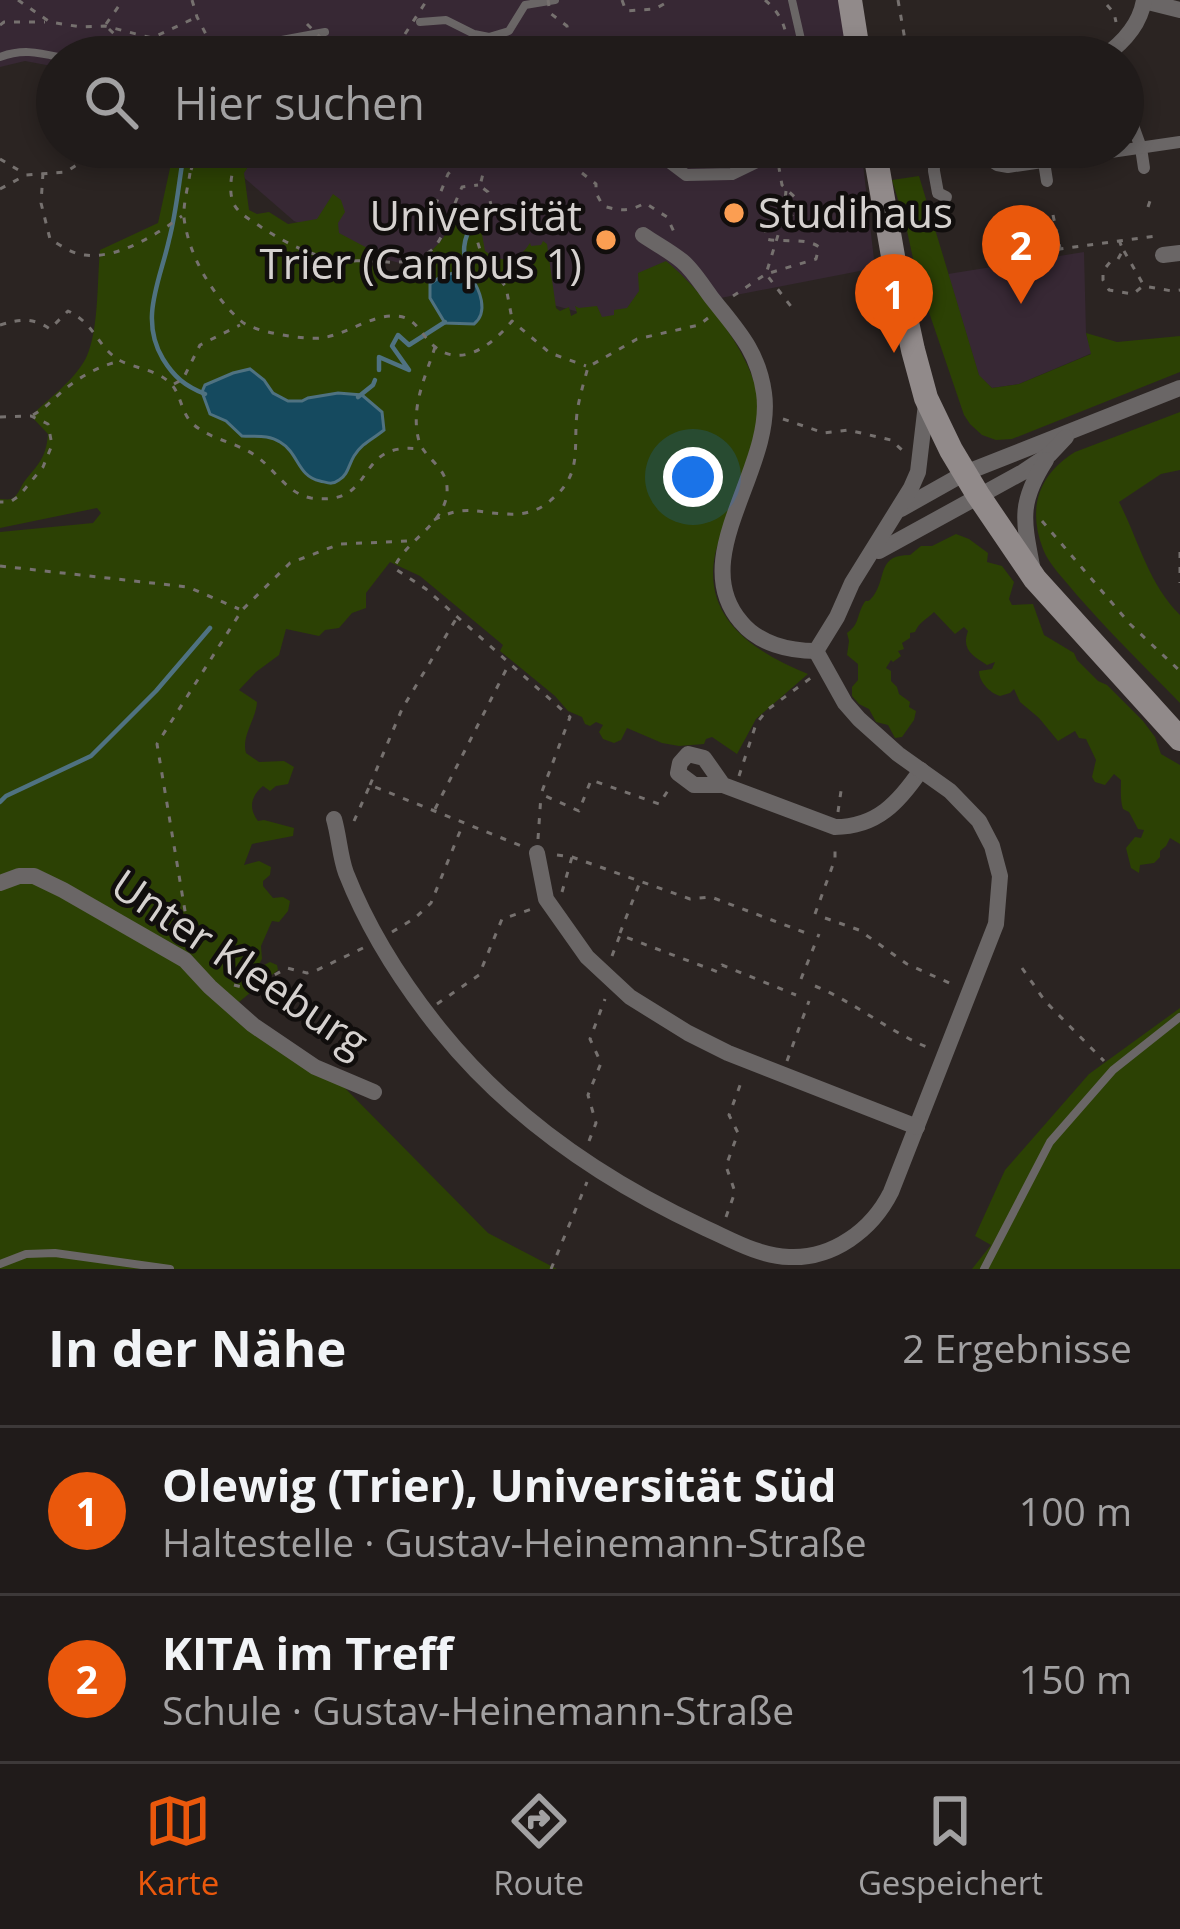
<!DOCTYPE html>
<html lang="de">
<meta charset="utf-8">
<style>
body{margin:0;font-family:"Open Sans",sans-serif;background:#282423;color:#f1f3f6}
.you{position:absolute;left:693px;top:477px;width:42px;height:42px;margin:-30px;border:9px solid #fff;border-radius:50%;background:#1a73e8;box-shadow:0 0 0 18px #1a73e833}
.badge{display:grid;place-items:center;width:78px;height:78px;border-radius:50%;background:#ea580c;color:#fff;font-size:39px;font-weight:700}
.pin{position:absolute;translate:-50% -99px;filter:drop-shadow(0 3px 6px #0008)}
.pin::after{content:'';position:absolute;top:63px;width:42px;height:36px;background:inherit;clip-path:polygon(0 0,100% 0,50% 100%)}
.list{margin:0;padding:0;list-style:none}
h2{display:flex;justify-content:space-between;align-items:center;height:156px;margin:0;padding:0 48px;font-size:51px}
h2 small{font-size:39px;font-weight:400;color:#a2a1a2}
.list li{display:grid;grid-template-columns:78px 1fr auto;gap:36px;align-items:center;box-sizing:border-box;height:168px;padding:0 48px;border-top:3px solid #3d3939}
.list b{display:block;font-size:45px;white-space:nowrap}
.list p{margin:0;font-size:39px;white-space:nowrap;color:#a2a1a2}
.list em{font-size:39px;font-style:normal;color:#a2a1a2}
.icon{flex:none;width:66px;height:66px;fill:none;stroke:currentColor;stroke-width:2;stroke-linecap:round;stroke-linejoin:round}
.map{position:relative;flex:none;width:1180px;height:1269px;overflow:hidden}
.search{position:absolute;background:#201b1a;box-shadow:0 6px 18px #0003;left:36px;right:36px;top:36px;height:132px;display:flex;align-items:center;gap:30px;box-sizing:border-box;padding:0 42px;border-radius:66px;color:#a2a1a2;font-size:45px}
.sheet{height:492px;background:#201b1a}
nav{display:flex;justify-content:space-around;align-items:center;box-sizing:border-box;height:168px;border-top:3px solid #3d3939;background:#201b1a;font-size:33px;color:#a2a1a2}
nav a{display:grid;justify-items:center;gap:6px}
nav .on{color:#ea580c}
.map>svg:first-child{display:block}
.education{fill:#372834}
.green{fill:#2c4104}
.water{fill:#154a5f;stroke:#4f7281;stroke-width:3}
.lines{fill:none;stroke-linecap:round;stroke-linejoin:round}
.stream{stroke:#4f7281;stroke-width:4.5}
.path{stroke:#76716f;stroke-width:3;stroke-dasharray:6 9;stroke-linecap:butt}
.service{stroke:#6a6666;stroke-width:8}
.pedestrian{stroke:#6a6666;stroke-width:12}
.minor{stroke:#6a6666;stroke-width:16}
.secondary{stroke:#918a8a;stroke-width:24}
.path-bridge{stroke:#76716f;stroke-width:3;stroke-dasharray:6 9;stroke-linecap:butt}
.pedestrian-bridge{stroke:#6a6666;stroke-width:12}
.poi-dot{fill:#fb9e52;stroke:#110e0d;stroke-width:4.5}
.labels{text-anchor:middle;stroke-width:9;stroke-linejoin:round;paint-order:stroke}
.poi-label{font-size:42px;fill:#d5d1cf;stroke:#110e0d;text-anchor:start}
.street-label{font-size:42px;fill:#d5d1cf;stroke:#110e0d}
</style>
<div class="map">
<svg width="1180" height="1269" viewBox="0 0 1180 1269">
<rect width="100%" height="100%" fill="#2b2422"/>
<g class="education">
<polygon points="0,0 840,0 850,57 57,57 57,67 25,61 0,67"/>
<polygon points="209,147 861,147 875,268 608,320 385,259 294,221"/>
<polygon points="1084,252 1086,333 1092,353 1019,384 992,388 979,376 948,274"/>
</g>
<g class="green">
<path d="M250 147 248 167 244 173 249 210 257 214 269 212 288 224 317 219 333 194 341 200 345 212 338 223 339 233 371 250 368 253C371 272 391 293 409 275 418 265 410 267 421 259 435 248 445 240 451 222L476 221 491 216 481 229 485 251C503 264 517 263 530 243L531 246 541 245 543 241 547 244 556 308 560 311 569 307 571 316 577 313 575 306 579 308 597 306 602 317 614 315V310L627 308 639 291 638 273 666 261C701 289 756 358 759 405 759 413 756 424 755 432 750 464 740 491 728 520 724 531 717 543 715 555 702 620 757 653 808 674L756 719 737 754 712 737 706 739 704 744 679 746 662 743 627 728 621 740 614 743 603 739 599 732 603 725 596 722 590 726 585 724 582 717 568 711 555 696 500 651 503 645 420 576 390 562 366 593V608L352 613 339 628 325 630 319 636 286 629 279 655 256 672 239 690 257 702C256 720 241 736 246 753L259 762 284 761 294 767 288 784 276 786 270 791 263 786C251 796 248 808 258 821L264 820 294 828 293 836 252 844 244 865 259 861 271 867 270 875 263 881V886L273 898 283 897 290 901 288 911 279 922 272 921 261 946 262 959 259 964 262 966 270 962 277 965 278 970 233 1007 338 1081 488 1233 557 1269H0V532L93 523 101 513 97 508 0 528V499C4 499 8 500 11 499 18 496 20 488 24 482 38 464 46 459 48 434L31 416C49 398 74 381 86 358 99 331 97 281 100 250L158 223 172 159Z"/>
<polygon points="919,176 979,375 992,388 1019,384 1091,354 1086,333 1117,342 1180,336 1180,372 1012,439 996,440 982,435 970,424 964,415 917,277 906,226 892,180"/>
<path d="M1180 412V470L1161 474 1119 502C1139 541 1148 583 1180 615V703C1145 667 1109 632 1076 594 1065 580 1049 565 1043 549 1027 508 1039 474 1075 452Z"/>
<path d="M956 534 969 539 988 553 987 562 1002 566 1014 582 1009 599 1012 605 1033 604 1044 635 1074 653 1077 660 1098 681 1107 685 1143 721 1155 737 1161 754 1180 765V844L1170 838 1166 846 1160 851V857L1154 863 1140 865 1139 873 1131 868 1126 848 1135 837 1141 838 1144 830 1138 829 1129 812 1123 809C1120 801 1121 788 1121 780L1114 774 1105 785 1095 782 1092 777 1096 760 1086 739 1079 738 1075 731 1058 741 1039 718 1020 702 1014 689 1010 693 1000 696C990 693 979 682 979 671L992 669 995 662 987 665C973 656 961 650 968 631L964 627 955 634 934 612C926 620 920 621 915 632L910 633V638L902 643 904 649 898 651 901 656 893 662 891 660 886 668 891 671V681L897 687 899 694 910 702 909 707 916 711 914 720 902 737 895 738 888 725 876 722 869 709 859 704 852 696V687L858 680V664L847 655 849 641 847 633C858 625 856 621 861 609 869 592 864 609 874 595 887 576 877 555 910 555L921 546H932Z"/>
<polygon points="1180,1008 1180,1269 972,1269 991,1245 975,1236 1005,1170 1089,1074"/>
</g>
<g class="water">
<path d="M456 272 470 275C480 290 489 312 474 324L445 323 430 298V284L440 277Z"/>
<path d="M250 369 264 380 273 393 288 401H302L308 398 338 393 362 395 382 412 384 430C373 439 362 443 354 456 349 464 348 475 339 480 332 485 329 483 320 481 297 476 299 453 280 442 268 434 255 437 242 436L226 421 210 414 202 392 205 385 233 373Z"/>
</g>
<g class="lines">
<g class="stream">
<path d="M185 147C179 178 177 210 169 240 160 281 139 319 163 359 174 377 185 386 205 394"/>
<path d="M467 280 470 275C461 253 462 240 475 219"/>
<polyline points="379,370 379,357 409,370 392,346 398,335 409,345 445,322"/>
<polyline points="358,397 373,385 375,380"/>
<polyline points="0,802 6,796 91,756 156,691 210,628"/>
</g>
<g class="path">
<polyline points="18,0 50,22 81,27 105,26 152,38 197,17"/>
<polyline points="192,0 197,17 210,42"/>
<polyline points="622,0 626,11 655,9 671,0"/>
<path d="M765 0C783 15 790 34 785 57"/>
<polyline points="898,0 905,40 919,37 930,53 929,57"/>
<polyline points="1107,5 1114,13 1116,22"/>
<polyline points="106,24 123,0"/>
<polyline points="0,25 4,22 45,22"/>
<polyline points="109,29 138,57"/>
<polyline points="979,53 979,57"/>
<polyline points="457,57 466,44"/>
<polyline points="1125,61 1128,95"/>
<polyline points="183,147 190,173 199,147"/>
<path d="M240 147C234 163 227 186 233 202 237 213 252 221 261 227 284 242 311 256 338 260 350 262 363 260 375 261 395 263 412 264 429 252 440 244 443 232 448 220L435 206 448 174 464 156 496 163 547 152"/>
<polyline points="502,147 516,156"/>
<polyline points="566,147 566,151"/>
<polyline points="0,159 25,174"/>
<polyline points="486,161 480,186 488,192 491,205 479,227 477,240 482,256 506,287 512,319"/>
<path d="M43 173 41 203 50 239C60 245 72 254 85 255 118 259 156 235 182 216"/>
<path d="M190 173C188 187 183 204 184 218 189 257 213 296 241 321 253 332 304 340 321 338 345 335 368 317 391 316 415 314 419 333 434 346 462 370 494 343 512 321L550 353 586 366"/>
<path d="M582 173 596 184V193L603 206C620 211 629 212 645 203L667 217 675 234"/>
<polyline points="0,189 26,175 66,172 84,160 85,147"/>
<polyline points="786,191 783,219 766,274 793,309"/>
<polyline points="1148,207 1151,198"/>
<polyline points="1053,215 1060,248"/>
<polyline points="449,217 462,187 478,185"/>
<polyline points="1035,239 1042,239 1039,256"/>
<polyline points="1119,240 1123,250 1118,259 1110,262 1103,271 1103,280 1109,290 1133,294 1143,286 1172,291 1180,290"/>
<polyline points="1124,251 1143,284"/>
<polyline points="1029,259 1060,249 1156,236"/>
<path d="M733 296 766 274 816 259 819 247C806 237 782 243 766 239L765 227C778 221 798 217 801 203L782 185 779 168"/>
<path d="M0 325C20 319 32 317 50 329L68 311C96 324 97 348 121 361 137 369 159 370 172 385 182 397 181 414 194 425 213 441 241 443 260 459 277 473 289 494 311 498 380 507 351 441 420 449"/>
<path d="M435 347C425 378 410 408 419 441 425 461 453 468 446 499 439 527 405 542 394 568L426 589 570 717 541 794 579 811 591 780 659 804 669 789"/>
<polyline points="174,384 183,379 200,345 240,325"/>
<path d="M33 415C46 408 54 398 65 389 81 376 101 365 121 361"/>
<polyline points="0,417 31,416 48,424 52,445 43,467 19,496 10,502 0,502"/>
<polyline points="783,419 824,433 848,430 891,440 903,451"/>
<path d="M434 520C465 504 476 513 507 514 524 515 539 511 551 500 583 474 573 449 577 413 579 398 584 382 588 367L637 339 699 325 708 318"/>
<polyline points="1042,521 1130,624 1180,671"/>
<polyline points="1180,552 1180,583"/>
<polyline points="0,566 188,587 239,609"/>
<polyline points="739,776 756,724 767,710 812,677"/>
<polyline points="370,785 402,709 456,619"/>
<polyline points="435,809 509,664"/>
<polyline points="838,812 842,784"/>
<polyline points="354,821 370,785 524,847"/>
<polyline points="538,839 541,795"/>
<polyline points="557,855 572,857 690,899 711,897 806,933 809,929"/>
<polyline points="562,892 572,857"/>
<polyline points="815,914 835,859 835,846"/>
<polyline points="825,918 859,930 907,964 956,986"/>
<polyline points="392,932 415,918 431,903 463,824"/>
<polyline points="620,933 640,882"/>
<polyline points="187,941 188,929 157,744 242,610 290,563 340,544 409,541"/>
<polyline points="612,956 620,935 718,972 722,965 796,995"/>
<polyline points="1022,968 1045,1001 1104,1061"/>
<polyline points="801,979 819,934"/>
<polyline points="234,985 249,989 287,968 307,973 315,971 363,948"/>
<path d="M815 986C856 1003 888 1031 929 1048"/>
<polyline points="437,1004 479,975 502,919 535,908"/>
<polyline points="787,1061 809,1001"/>
<polyline points="589,1141 596,1123 588,1095 601,1063 590,1039 605,999"/>
<polyline points="726,1217 735,1192 726,1166 738,1133 729,1115 742,1080"/>
<polyline points="551,1269 587,1182"/>
</g>
<g class="service">
<polyline points="792,0 805,57"/>
<polyline points="420,22 446,20 474,34 489,37 509,31 525,5 555,0"/>
<path d="M0 57C21 49 37 52 58 57"/>
<polyline points="190,57 325,32"/>
<polyline points="0,1264 26,1254 55,1253 170,1269"/>
<polyline points="984,1269 1050,1142 1113,1070 1180,1017"/>
</g>
<g class="pedestrian">
<polyline points="1132,123 1141,148 1144,168"/>
<polyline points="649,147 686,175 732,174 780,151 819,150 836,158 853,156"/>
<polyline points="930,147 934,168"/>
<polyline points="969,147 997,165 1008,167 1180,142"/>
<polyline points="1044,162 1047,181"/>
<polyline points="934,171 938,193 946,197"/>
</g>
<g class="minor">
<polyline points="1144,1 1180,10"/>
<polyline points="1062,57 1070,53 1082,57"/>
<path d="M1103 57C1123 43 1140 25 1144 0"/>
<path d="M643 235C656 244 670 251 682 261 693 270 702 285 711 297 736 329 758 350 764 393 775 469 685 557 741 622 759 644 789 651 816 651"/>
<polyline points="1163,255 1180,253"/>
<polyline points="901,509 965,473 1180,388"/>
<polyline points="879,551 1023,472 1050,454 1066,437"/>
<path d="M1032 566C1023 519 1019 502 1046 460"/>
<polyline points="816,651 837,617 852,583 911,488 918,472 926,404"/>
<path d="M723 785 704 758 688 754 680 763 678 773 694 785H723L835 827C877 827 899 802 921 770"/>
<path d="M334 819C339 836 340 857 346 873 368 929 403 984 440 1030 511 1118 602 1180 703 1227 730 1239 758 1256 789 1257 833 1259 872 1230 891 1192L996 924 1000 876 992 846 979 821 950 791 898 754 859 719 845 703 816 651"/>
<polyline points="537,853 546,899 587,957 630,997 688,1033 728,1053 917,1127"/>
<polyline points="0,883 19,876 34,876 63,890 185,960 210,987 253,1025 315,1067 374,1092"/>
</g>
<g class="secondary">
<polyline points="850,0 859,57"/>
<polyline points="874,147 894,262 913,350 926,398 951,450 978,495 1035,579 1180,739"/>
</g>
<g class="path-bridge">
<polyline points="548,0 550,13 567,26 573,57"/>
<polyline points="307,24 324,41"/>
<polyline points="405,34 427,0"/>
</g>
<polyline class="pedestrian-bridge" points="853,156 914,147"/>
</g>
<g class="poi-dot">
<circle cx="734" cy="213" r="12"/>
<circle cx="606" cy="240" r="12"/>
</g>
<g class="labels">
<g class="poi-label">
<text x="758" y="228">Studihaus</text>
<text x="582" y="231" text-anchor="end">Universität<tspan x="582" dy="48">Trier (Campus 1)</tspan></text>
</g>
<g class="street-label">
<text transform="translate(240 963) rotate(34)" y="15">Unter Kleeburg</text>
</g>
</g>
</svg>
<div class="you"></div>
<div class="pin badge" style="left:894px;top:353px">1</div>
<div class="pin badge" style="left:1021px;top:304px">2</div>
<div class="search"><svg class="icon" aria-label="search" viewBox="0 0 24 24"><circle cx="10" cy="10" r="6"/><path d="M15 15l6 6"/></svg>Hier suchen</div>
</div>
<section class="sheet">
<h2>In der Nähe<small>2 Ergebnisse</small></h2>
<ul class="list">
<li><span class="badge">1</span><div><b>Olewig (Trier), Universität Süd</b><p>Haltestelle · Gustav-Heinemann-Straße</p></div><em>100 m</em></li>
<li><span class="badge">2</span><div><b>KITA im Treff</b><p>Schule · Gustav-Heinemann-Straße</p></div><em>150 m</em></li>
</ul>
</section>
<nav>
<a class="on"><svg class="icon" aria-label="map" viewBox="0 0 24 24"><path d="M3 6l6-2 6 2 6-2v14l-6 2-6-2-6 2zM9 4v14M15 6v14"/></svg>Karte</a>
<a><svg class="icon" aria-label="directions" viewBox="0 0 24 24"><path d="M12 3l9 9-9 9-9-9zM9 14v-3h6M13 9l2 2-2 2"/></svg>Route</a>
<a><svg class="icon" aria-label="saved" viewBox="0 0 24 24"><path d="M7 4h10v16l-5-4-5 4z"/></svg>Gespeichert</a>
</nav>
